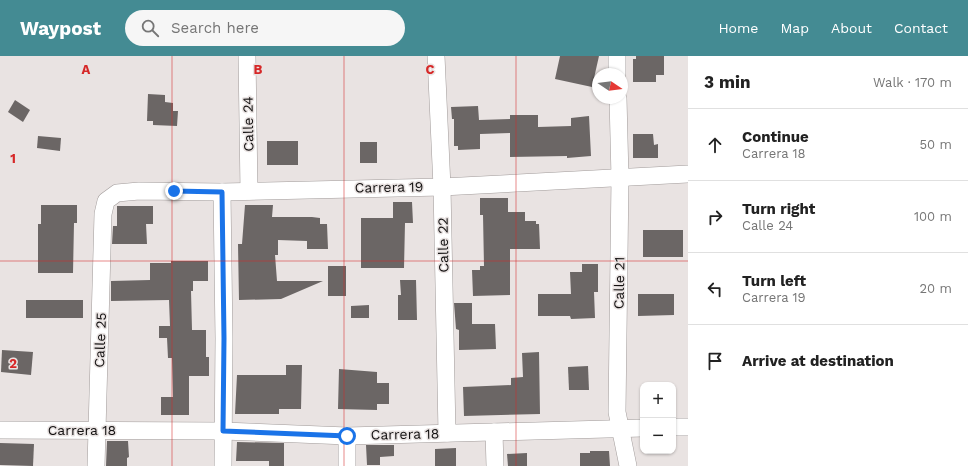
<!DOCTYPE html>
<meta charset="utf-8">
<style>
body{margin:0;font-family:"Work Sans",sans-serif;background:#f6f6f6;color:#222}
.controls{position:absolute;right:12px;bottom:12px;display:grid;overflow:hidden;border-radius:8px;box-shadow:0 1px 3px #0004}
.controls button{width:36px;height:36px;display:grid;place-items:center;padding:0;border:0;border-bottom:1px solid #e0e0e0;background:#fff;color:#222;font:20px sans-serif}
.compass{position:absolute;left:592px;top:12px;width:36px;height:36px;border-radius:50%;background:#fff;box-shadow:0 1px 3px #0004;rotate:103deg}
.stop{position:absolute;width:12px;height:12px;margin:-9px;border:3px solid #1a73e8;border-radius:50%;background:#fff}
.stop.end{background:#1a73e8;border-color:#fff;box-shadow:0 1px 4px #0008}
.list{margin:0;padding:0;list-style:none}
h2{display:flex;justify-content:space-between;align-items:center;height:52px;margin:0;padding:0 16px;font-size:17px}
h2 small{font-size:13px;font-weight:400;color:#767676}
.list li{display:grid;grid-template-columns:26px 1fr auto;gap:12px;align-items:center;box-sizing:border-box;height:72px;padding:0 16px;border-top:1px solid #e0e0e0}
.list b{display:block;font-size:15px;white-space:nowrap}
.list p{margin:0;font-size:13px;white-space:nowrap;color:#767676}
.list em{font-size:13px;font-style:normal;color:#767676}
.icon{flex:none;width:22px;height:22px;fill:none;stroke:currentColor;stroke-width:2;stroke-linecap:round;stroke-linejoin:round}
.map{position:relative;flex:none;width:688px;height:410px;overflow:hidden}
header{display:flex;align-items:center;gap:24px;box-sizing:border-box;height:56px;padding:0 20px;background:#448b93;color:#fff}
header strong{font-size:19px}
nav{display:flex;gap:22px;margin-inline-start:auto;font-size:14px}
.search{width:280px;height:36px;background:#f6f6f6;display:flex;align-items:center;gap:10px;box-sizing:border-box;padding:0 14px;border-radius:22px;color:#767676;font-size:15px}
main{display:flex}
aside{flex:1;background:#fff}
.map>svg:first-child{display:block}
.building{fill:#6b6665}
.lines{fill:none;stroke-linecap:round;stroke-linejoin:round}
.street-casing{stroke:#a19b9a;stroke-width:18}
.street{stroke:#fff;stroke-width:17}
.route{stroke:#1a73e8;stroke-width:5}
.grid{fill:none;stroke:#d62828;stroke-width:1;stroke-opacity:0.55}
.labels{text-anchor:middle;stroke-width:3;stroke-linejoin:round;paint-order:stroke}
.street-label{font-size:14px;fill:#131111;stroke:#e9e3e2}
.grid-label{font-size:13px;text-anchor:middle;font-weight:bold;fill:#d62828;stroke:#e9e3e2;stroke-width:3;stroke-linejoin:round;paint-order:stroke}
</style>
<header>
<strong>Waypost</strong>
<div class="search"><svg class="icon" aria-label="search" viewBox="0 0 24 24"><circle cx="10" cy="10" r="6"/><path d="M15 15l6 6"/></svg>Search here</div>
<nav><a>Home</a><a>Map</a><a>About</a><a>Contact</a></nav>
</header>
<main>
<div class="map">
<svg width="688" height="410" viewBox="0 0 688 410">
<rect width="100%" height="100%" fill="#e9e3e2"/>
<g class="building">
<polygon points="560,0 599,0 592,31 555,23"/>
<polygon points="636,0 664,0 664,19 656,19 656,26 633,26 633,3 636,3"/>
<polygon points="148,38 165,39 165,46 173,47 173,55 178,55 177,70 153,69 153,65 147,65"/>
<polygon points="15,44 30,54 23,66 8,56"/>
<polygon points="478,50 479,64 510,63 510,59 538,59 538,71 571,70 571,62 589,60 591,100 567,102 567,100 510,101 510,77 480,78 480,93 458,94 458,90 454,90 454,63 452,63 451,51"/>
<polygon points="633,78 653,78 654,89 658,88 658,102 633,102"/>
<polygon points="38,80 61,82 60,95 37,92"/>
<rect x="267" y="85" width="31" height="24"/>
<rect x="360" y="86" width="17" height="21"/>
<polygon points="480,142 508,142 508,156 525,156 525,165 536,165 536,168 539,168 540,193 510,193 510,239 473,240 472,214 480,214 480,210 484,210 483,159 480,159"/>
<polygon points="393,146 412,146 413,167 405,167 404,212 361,212 361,162 393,162"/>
<polygon points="41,149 77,149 77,167 74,167 73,217 38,217 38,168 41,168"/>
<polygon points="245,149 273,149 272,161 312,161 320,162 320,168 327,168 328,193 307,193 307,185 278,184 278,199 275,199 277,225 323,225 281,243 239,244 238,188 242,188"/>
<polygon points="117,150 153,150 153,168 146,168 147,188 112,188 113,170 117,170"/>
<rect x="643" y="174" width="40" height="27"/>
<polygon points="171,205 208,205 208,225 193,225 193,235 191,235 192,274 206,274 206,301 209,301 209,320 189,320 189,359 161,359 161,341 173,341 172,302 168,302 167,282 159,282 159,270 170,270 169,244 111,245 111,225 150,224 150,207 171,207"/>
<polygon points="582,208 598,208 598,236 594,236 595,262 571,263 570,260 538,260 538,238 571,238 570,216 582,216"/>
<rect x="328" y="210" width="18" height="30"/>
<polygon points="400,224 416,224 417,264 398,264 398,239 401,239"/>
<polygon points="638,238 674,238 674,259 638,260"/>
<rect x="26" y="244" width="57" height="18"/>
<polygon points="454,247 472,247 472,268 495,268 496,293 459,294 459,274 456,273"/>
<polygon points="369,249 369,262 351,262 351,250"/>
<polygon points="2,294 33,296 31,319 1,316"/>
<polygon points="539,296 540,358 464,360 463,331 511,329 511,322 523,321 522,297"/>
<polygon points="286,309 302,309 301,353 279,353 279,358 235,358 237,319 286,319"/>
<polygon points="588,310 589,334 569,334 568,311"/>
<polygon points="339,313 377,316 377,327 389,327 389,348 377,348 377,354 338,353"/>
<polygon points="107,385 128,385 129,401 127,402 127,410 106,410"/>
<polygon points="237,386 284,387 284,410 269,410 269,405 236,405"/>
<polygon points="0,387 34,388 33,410 0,409"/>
<polygon points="366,389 394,389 394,400 380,401 380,409 367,409"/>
<polygon points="456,392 456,410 435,410 435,393"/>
<polygon points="590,395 609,395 610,410 580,410 580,397 590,397"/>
<polygon points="527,397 527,410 508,410 507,398"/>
</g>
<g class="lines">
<defs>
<g id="street">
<polyline points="247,0 249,135"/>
<polyline points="436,0 442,131 447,377"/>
<polyline points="617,0 617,18"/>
<polyline points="618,42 620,122 617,356 628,410"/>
<polyline points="222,136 224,282 223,410"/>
<polyline points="673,371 688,371"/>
<polyline points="0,374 223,375 347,380 643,372"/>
<polyline points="494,376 495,410"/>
<polyline points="96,410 103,158 106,145 117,137 139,135 222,136 442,131 688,118"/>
<polyline points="347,410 347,380"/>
</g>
</defs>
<use href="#street" class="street-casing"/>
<use href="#street" class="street"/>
</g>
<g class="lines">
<polyline class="route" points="174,135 222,136 224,282 223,375 347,380"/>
</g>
<path class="grid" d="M172 0V410M344 0V410M516 0V410M0 205H688"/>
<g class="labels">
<g class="street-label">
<text transform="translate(248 68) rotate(-91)" y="5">Calle 24</text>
<text transform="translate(389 131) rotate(-1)" y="5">Carrera 19</text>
<text transform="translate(443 189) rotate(-91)" y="5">Calle 22</text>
<text transform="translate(619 227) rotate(-89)" y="5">Calle 21</text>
<text transform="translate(100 284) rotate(-88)" y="5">Calle 25</text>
<text x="82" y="379">Carrera 18</text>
<text transform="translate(405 378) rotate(-1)" y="5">Carrera 18</text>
</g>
</g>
<g class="grid-label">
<text x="86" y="18">A</text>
<text x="258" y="18">B</text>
<text x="430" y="18">C</text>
<text x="13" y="107">1</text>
<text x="13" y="312">2</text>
</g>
</svg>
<div class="controls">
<button>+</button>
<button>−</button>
</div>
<svg class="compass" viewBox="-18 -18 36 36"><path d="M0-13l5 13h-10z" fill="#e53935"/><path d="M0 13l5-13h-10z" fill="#767676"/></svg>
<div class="stop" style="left:347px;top:380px"></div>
<div class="stop end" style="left:174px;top:135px"></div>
</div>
<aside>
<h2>3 min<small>Walk · 170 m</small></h2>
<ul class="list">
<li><svg class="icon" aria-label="ahead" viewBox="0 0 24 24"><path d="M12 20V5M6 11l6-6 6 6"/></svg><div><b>Continue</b><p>Carrera 18</p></div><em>50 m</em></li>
<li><svg class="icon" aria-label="right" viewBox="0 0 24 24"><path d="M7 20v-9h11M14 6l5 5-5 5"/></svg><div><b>Turn right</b><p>Calle 24</p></div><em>100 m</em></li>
<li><svg class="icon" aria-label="left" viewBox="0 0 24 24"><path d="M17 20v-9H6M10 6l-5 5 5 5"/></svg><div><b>Turn left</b><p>Carrera 19</p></div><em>20 m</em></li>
<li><svg class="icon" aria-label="arrive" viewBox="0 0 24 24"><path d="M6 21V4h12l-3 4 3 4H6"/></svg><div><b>Arrive at destination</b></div></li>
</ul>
</aside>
</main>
